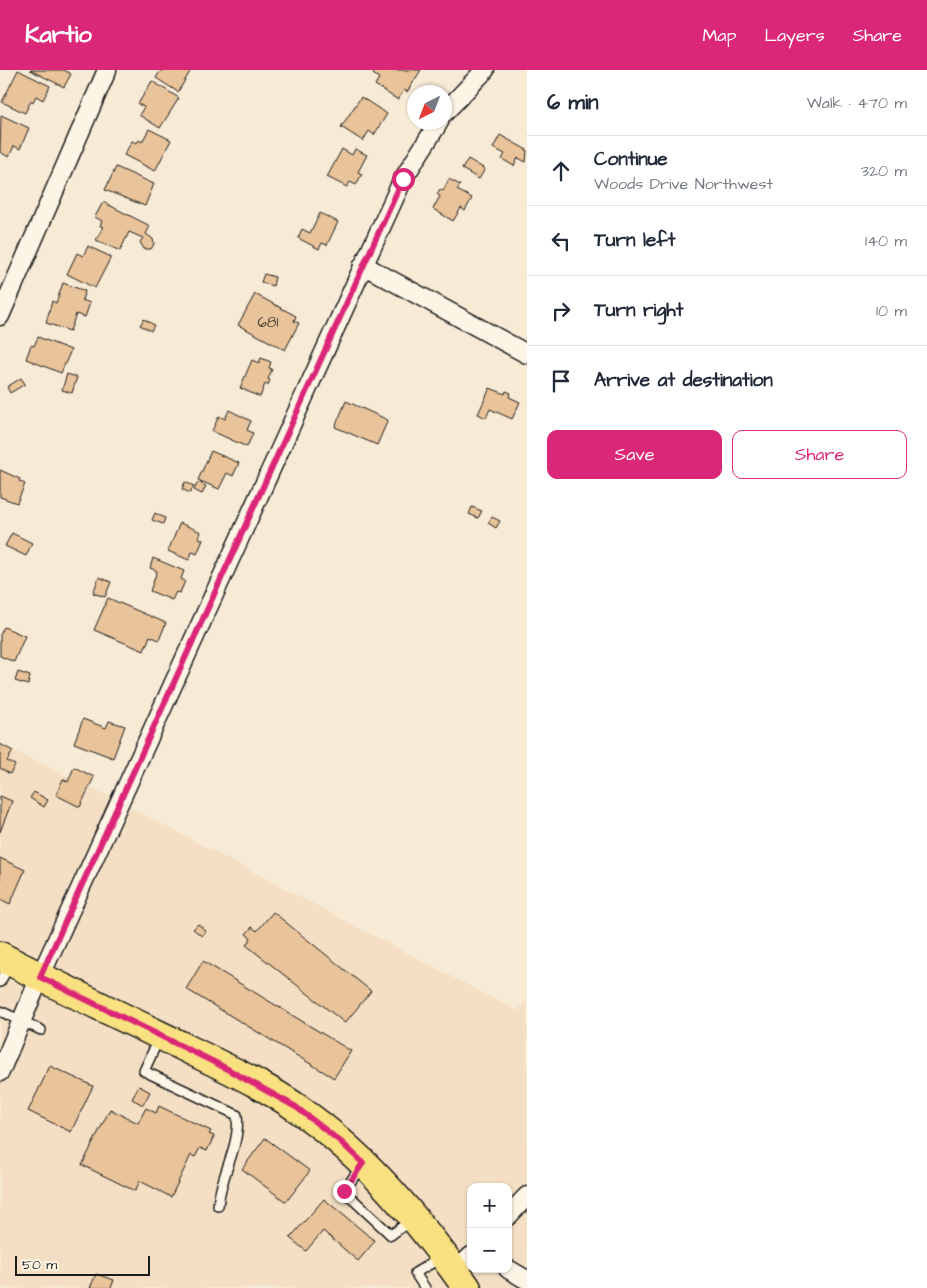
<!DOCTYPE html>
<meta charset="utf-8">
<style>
body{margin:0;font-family:"Architects Daughter",sans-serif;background:#f6f6f7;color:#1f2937}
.controls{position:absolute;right:15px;bottom:15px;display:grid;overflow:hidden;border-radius:10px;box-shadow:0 1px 4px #0004}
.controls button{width:45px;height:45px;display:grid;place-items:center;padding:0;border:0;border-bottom:1px solid #e0e1e3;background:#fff;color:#1f2937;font:25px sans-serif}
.compass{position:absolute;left:407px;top:15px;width:45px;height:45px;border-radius:50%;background:#fff;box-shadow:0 1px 4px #0004;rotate:222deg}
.scale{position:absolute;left:15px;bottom:12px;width:135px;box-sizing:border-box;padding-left:5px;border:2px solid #1c1c1c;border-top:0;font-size:14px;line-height:18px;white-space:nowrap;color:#1c1c1c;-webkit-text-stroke:4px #fcf5e5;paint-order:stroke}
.stop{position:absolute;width:15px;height:15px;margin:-11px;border:4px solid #db2777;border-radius:50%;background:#fff}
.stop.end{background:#db2777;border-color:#fff;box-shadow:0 1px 5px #0008}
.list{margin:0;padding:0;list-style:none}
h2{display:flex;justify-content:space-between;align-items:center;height:65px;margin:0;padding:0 20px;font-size:21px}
h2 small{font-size:16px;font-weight:400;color:#747a83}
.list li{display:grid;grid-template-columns:32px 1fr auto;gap:15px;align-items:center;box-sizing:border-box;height:70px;padding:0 20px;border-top:1px solid #e0e1e3}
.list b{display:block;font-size:19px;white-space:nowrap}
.list p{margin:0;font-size:16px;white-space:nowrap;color:#747a83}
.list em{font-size:16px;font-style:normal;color:#747a83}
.actions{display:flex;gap:10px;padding:15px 20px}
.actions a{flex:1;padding:11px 0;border:1px solid #db2777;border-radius:10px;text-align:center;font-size:18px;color:#db2777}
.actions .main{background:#db2777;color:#fff}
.icon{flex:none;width:28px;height:28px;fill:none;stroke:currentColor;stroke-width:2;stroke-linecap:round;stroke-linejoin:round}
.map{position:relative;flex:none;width:527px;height:1218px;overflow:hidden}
header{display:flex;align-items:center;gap:30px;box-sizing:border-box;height:70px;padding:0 25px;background:#db2777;color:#fff}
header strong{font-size:24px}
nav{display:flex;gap:28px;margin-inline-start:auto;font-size:18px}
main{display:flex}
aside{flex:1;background:#fff}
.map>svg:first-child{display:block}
.built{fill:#f4dfc4;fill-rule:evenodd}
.building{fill:#e9c399;stroke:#1c1c1c}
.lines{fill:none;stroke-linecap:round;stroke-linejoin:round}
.lane-casing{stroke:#1c1c1c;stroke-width:12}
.street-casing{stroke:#1c1c1c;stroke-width:21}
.primary-casing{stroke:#1c1c1c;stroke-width:31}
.lane{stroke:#fcf5e5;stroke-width:9}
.street{stroke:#fcf5e5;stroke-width:18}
.primary{stroke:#f9e181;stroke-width:28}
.route{stroke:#db2777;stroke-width:6}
.labels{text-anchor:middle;stroke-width:4;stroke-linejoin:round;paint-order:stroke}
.number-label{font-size:15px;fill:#4f463b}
</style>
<header>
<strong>Kartio</strong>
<nav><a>Map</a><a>Layers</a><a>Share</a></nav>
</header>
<main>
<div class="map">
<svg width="527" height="1218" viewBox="0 0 527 1218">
<rect width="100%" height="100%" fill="#f8ebd6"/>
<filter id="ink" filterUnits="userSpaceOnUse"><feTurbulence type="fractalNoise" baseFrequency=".02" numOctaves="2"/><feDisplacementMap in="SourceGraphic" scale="10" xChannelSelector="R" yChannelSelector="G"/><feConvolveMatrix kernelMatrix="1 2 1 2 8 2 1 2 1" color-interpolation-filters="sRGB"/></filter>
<g filter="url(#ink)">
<path class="built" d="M0 674 109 726 517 941 527 930V1218H0ZM471 1117H508V1199H471Z"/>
<g class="building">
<polygon points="18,0 50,16 43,30 36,26 33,32 31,31 25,43 2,32"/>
<polygon points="30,0 64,0 71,4 64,17"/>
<polygon points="161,0 191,0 178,22 156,8"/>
<polygon points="375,0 421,0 407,22 404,20 398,30 375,15 379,8 373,4"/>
<polygon points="152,11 179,28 160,58 139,45 144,37 138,34"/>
<polygon points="361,27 387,44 374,65 369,61 363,71 341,57"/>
<polygon points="1,45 29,58 20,79 14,76 9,87 0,82"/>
<polygon points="149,59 171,70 155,101 124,85 132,71 137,73 139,70 142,72"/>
<polygon points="500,65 527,80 526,92 518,88 514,96 502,89 505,84 493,78"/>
<polygon points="342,79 352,85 355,79 367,85 358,102 362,104 356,115 350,112 347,117 327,107"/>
<polygon points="468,89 485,99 479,109 462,99"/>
<polygon points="116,97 154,114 145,136 105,120"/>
<polygon points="449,109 460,115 457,120 472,128 465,141 461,138 453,151 433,139 440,126 437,124 440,119 443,121"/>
<polygon points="103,132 150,156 146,164 153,169 154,174 151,179 144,179 140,172 143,168 129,162 120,181 96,170 103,157 100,156 102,151 95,147"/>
<polygon points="320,143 338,152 327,175 322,173 319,179 298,168 302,159 310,163"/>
<polygon points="88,176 111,187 95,218 67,204 77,183 83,186"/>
<polygon points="264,204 275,207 273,216 261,212"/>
<polygon points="63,213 85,221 82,230 90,233 85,247 76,244 70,261 46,253 52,231 56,233"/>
<polygon points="255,224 296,246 294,251 299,253 285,280 238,255"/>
<polygon points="144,249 154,255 151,261 140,255"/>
<polygon points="38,267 71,280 61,303 26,289 31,275 34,276"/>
<polygon points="261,288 271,292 269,298 272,299 268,309 270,310 268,315 265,314 260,327 240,318 252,290 259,293"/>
<polygon points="67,304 77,307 72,323 62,320"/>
<polygon points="21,308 25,314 10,323 7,317"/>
<polygon points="490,318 505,324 506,321 511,323 509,327 520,332 512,349 490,339 486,348 478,344"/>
<polygon points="346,331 388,350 377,375 335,357"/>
<polygon points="229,340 251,351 247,360 253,363 247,377 212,361 219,346 225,349"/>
<polygon points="211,381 239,393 233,406 227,403 219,419 198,410"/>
<polygon points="0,400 20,409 19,411 25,414 17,433 0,427"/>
<polygon points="185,412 194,416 190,423 182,419"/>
<polygon points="198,412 206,416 202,424 194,420"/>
<polygon points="472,437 482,441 478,448 469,444"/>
<polygon points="155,443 165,448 163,454 152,450"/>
<polygon points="492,447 500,451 496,458 488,453"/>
<polygon points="180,453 201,462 199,468 203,470 197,484 192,482 189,490 168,481"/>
<polygon points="12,463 32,473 26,486 5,476"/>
<polygon points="153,488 184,501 181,509 185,511 180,523 176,522 172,530 150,521 157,501 150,498"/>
<polygon points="99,507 111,512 105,527 93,523"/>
<polygon points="108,528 166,553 159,570 150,566 144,581 94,560"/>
<polygon points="4,557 25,566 14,592 0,586 0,565"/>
<polygon points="18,602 30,606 28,615 15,611"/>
<polygon points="83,649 106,658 109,651 125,656 113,688 74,673"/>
<polygon points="0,674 13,681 7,691 15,695 10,704 0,698"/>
<polygon points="74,697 94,707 80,737 56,725 63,709 68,712"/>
<polygon points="34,722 48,730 44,737 30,728"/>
<polygon points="0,726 12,731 0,762"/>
<polygon points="0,788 25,800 10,834 0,829"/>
<polygon points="273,842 371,921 345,953 246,875 251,868 246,864 252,857 257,861"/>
<polygon points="198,854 206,861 202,866 193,859"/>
<polygon points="203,891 351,981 334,1008 186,919"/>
<polygon points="50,996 93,1016 71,1062 28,1041"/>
<polygon points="139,1016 150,1022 143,1035 132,1029"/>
<polygon points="159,1036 211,1061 209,1064 214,1066 207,1081 200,1078 195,1087 191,1085 171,1127 140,1111 135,1121 82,1095 110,1039 138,1053 146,1038 156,1043"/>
<polygon points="265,1068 310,1101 286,1132 242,1099"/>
<polygon points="324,1129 375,1171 358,1191 323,1161 306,1181 290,1168"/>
<polygon points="96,1204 114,1210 111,1218 90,1218"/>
</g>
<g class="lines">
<defs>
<g id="lane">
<polyline points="0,912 10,894"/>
<polyline points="0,941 41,960"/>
<path d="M159 968 144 1001 237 1045C241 1076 220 1105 218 1136"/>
<polyline points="362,1095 344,1121 391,1165 411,1150"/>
<polyline points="425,1218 415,1203 442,1187"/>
</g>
<g id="street">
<polyline points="444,43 485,0"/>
<polyline points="363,195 527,284"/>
<polyline points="0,246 107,0"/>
<polyline points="0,1002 40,907 403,109 439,52"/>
<polyline points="508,1146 527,1126"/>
<polyline points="508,1199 527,1210"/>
<polyline points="456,1201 471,1186"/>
</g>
<path id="primary" d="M0 886C59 917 120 946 180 975 217 994 263 1014 297 1038 366 1086 419 1150 467 1218"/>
</defs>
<use href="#lane" class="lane-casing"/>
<use href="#street" class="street-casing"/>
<use href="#primary" class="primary-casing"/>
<use href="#lane" class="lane"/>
<use href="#street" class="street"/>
<use href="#primary" class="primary"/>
</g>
</g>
<g class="lines" filter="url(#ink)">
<polyline class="route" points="344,1121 363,1093 341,1072 296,1037 218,994 40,907 403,109"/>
</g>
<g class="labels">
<g class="number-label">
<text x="268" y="257">681</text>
</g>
</g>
</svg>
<div class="controls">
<button>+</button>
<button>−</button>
</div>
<svg class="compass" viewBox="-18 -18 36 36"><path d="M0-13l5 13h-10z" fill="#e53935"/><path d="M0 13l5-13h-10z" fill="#747a83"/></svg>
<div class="scale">50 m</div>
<div class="stop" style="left:403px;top:109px"></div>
<div class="stop end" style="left:344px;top:1121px"></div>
</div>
<aside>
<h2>6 min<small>Walk · 470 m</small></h2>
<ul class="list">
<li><svg class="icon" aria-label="ahead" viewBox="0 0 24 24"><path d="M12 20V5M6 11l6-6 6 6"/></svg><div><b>Continue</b><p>Woods Drive Northwest</p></div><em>320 m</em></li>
<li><svg class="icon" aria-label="left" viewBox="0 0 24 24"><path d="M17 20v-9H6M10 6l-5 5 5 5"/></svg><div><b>Turn left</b></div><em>140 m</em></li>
<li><svg class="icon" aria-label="right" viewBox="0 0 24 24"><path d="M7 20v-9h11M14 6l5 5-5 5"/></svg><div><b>Turn right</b></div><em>10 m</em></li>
<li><svg class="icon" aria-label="arrive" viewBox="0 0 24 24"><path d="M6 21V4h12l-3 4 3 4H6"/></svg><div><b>Arrive at destination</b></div></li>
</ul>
<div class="actions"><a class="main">Save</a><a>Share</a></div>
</aside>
</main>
